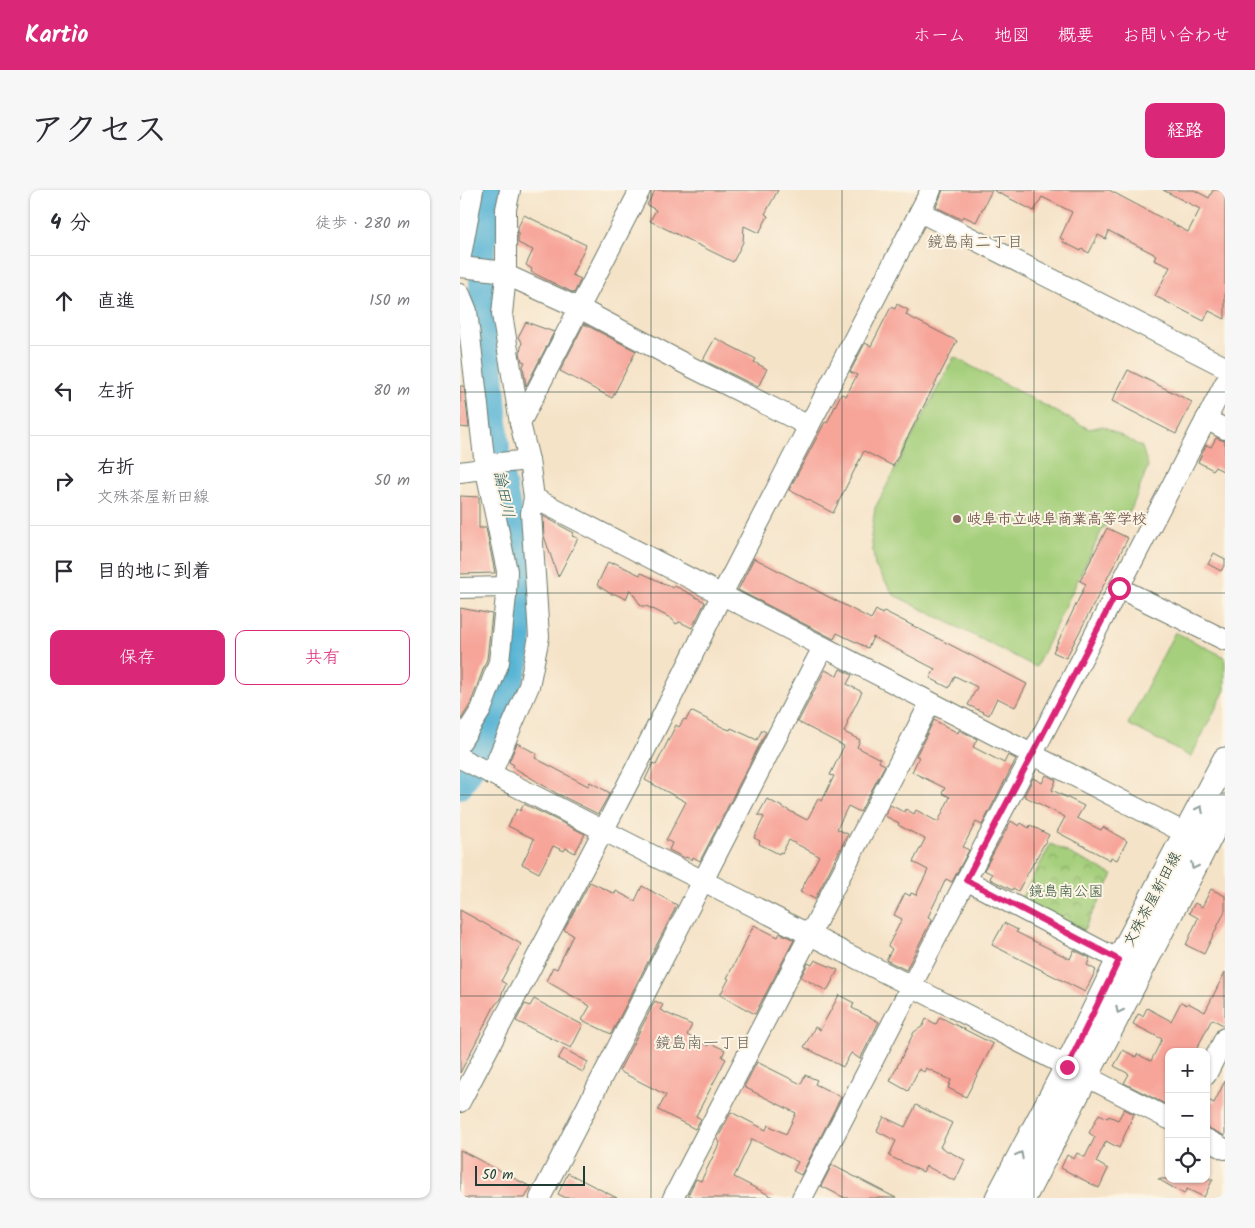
<!DOCTYPE html>
<html lang="ja">
<meta charset="utf-8">
<style>
body{margin:0;font-family:Kalam,"Klee One",sans-serif;background:#f7f7f7;color:#2b2b33}
.controls{position:absolute;right:15px;bottom:15px;display:grid;overflow:hidden;border-radius:10px;box-shadow:0 1px 4px #0004}
.controls button{width:45px;height:45px;display:grid;place-items:center;padding:0;border:0;border-bottom:1px solid #e1e1e2;background:#fff;color:#2b2b33;font:25px sans-serif}
.scale{position:absolute;left:15px;bottom:12px;width:110px;box-sizing:border-box;padding-left:5px;border:2px solid #1f3d34;border-top:0;font-size:14px;line-height:18px;white-space:nowrap;color:#1f3d34;-webkit-text-stroke:4px #fcf5e5;paint-order:stroke}
.stop{position:absolute;width:15px;height:15px;margin:-11px;border:4px solid #db2777;border-radius:50%;background:#fff}
.stop.end{background:#db2777;border-color:#fff;box-shadow:0 1px 5px #0008}
.list{margin:0;padding:0;list-style:none}
h2{display:flex;justify-content:space-between;align-items:center;height:65px;margin:0;padding:0 20px;font-size:21px}
h2 small{font-size:16px;font-weight:400;color:#7c7c81}
.list li{display:grid;grid-template-columns:32px 1fr auto;gap:15px;align-items:center;box-sizing:border-box;height:90px;padding:0 20px;border-top:1px solid #e1e1e2}
.list b{display:block;font-size:19px;white-space:nowrap}
.list p{margin:0;font-size:16px;white-space:nowrap;color:#7c7c81}
.list em{font-size:16px;font-style:normal;color:#7c7c81}
.actions{display:flex;gap:10px;padding:15px 20px}
.actions a{flex:1;padding:11px 0;border:1px solid #db2777;border-radius:10px;text-align:center;font-size:18px;color:#db2777}
.actions .main{background:#db2777;color:#fff}
.icon{flex:none;width:28px;height:28px;fill:none;stroke:currentColor;stroke-width:2;stroke-linecap:round;stroke-linejoin:round}
.map{position:relative;flex:none;width:765px;height:1008px;overflow:hidden;border-radius:10px}
header{display:flex;align-items:center;gap:30px;box-sizing:border-box;height:70px;padding:0 25px;background:#db2777;color:#fff}
header strong{font-size:24px}
nav{display:flex;gap:28px;margin-inline-start:auto;font-size:18px}
.intro{display:flex;align-items:center;justify-content:space-between;box-sizing:border-box;height:120px;padding:0 30px}
h1{margin:0;font-size:35px}
.button{padding:12px 22px;border-radius:10px;background:#db2777;color:#fff;font-size:18px;font-weight:700}
main{display:flex;gap:30px;padding:0 30px}
aside{flex:1;background:#fff;border-radius:10px;box-shadow:0 1px 4px #0004}
.map>svg:first-child{display:block}
.park{fill:url(#park-crowns);stroke:#628658}
.garden{fill:#a5cf7b;stroke:#628658}
.lines{fill:none;stroke-linecap:round;stroke-linejoin:round}
.river{stroke:#57b4d5;stroke-width:26}
.building{fill:#f7a499}
.minor-casing{stroke:#6a7768;stroke-width:22}
.major-casing{stroke:#6a7768;stroke-width:27}
.minor{stroke:#fff;stroke-width:20}
.major{stroke:#fff;stroke-width:25}
.oneway{stroke:#8f9e9a}
.route{stroke:#db2777;stroke-width:6}
.grid{fill:none;stroke:#1f3d34;stroke-width:1;stroke-opacity:0.55}
.education-dot{fill:#8d6e63;stroke:#fcf5e5;stroke-width:2}
.labels{text-anchor:middle;stroke-width:4;stroke-linejoin:round;paint-order:stroke}
.education-label{font-size:15px;font-weight:bold;fill:#785e54;stroke:#fcf5e5;text-anchor:start}
.park-label{font-size:15px;fill:#3a5a42;stroke:#fcf5e5}
.street-label{font-size:15px;fill:#1f3d34;stroke:#fcf5e5}
.neighbourhood-label{font-size:16px;fill:#6b6157;stroke:#fcf5e5}
.water-label{font-size:16px;font-style:italic;fill:#2d5b5c;stroke:#fcf5e5}
</style>
<header>
<strong>Kartio</strong>
<nav><a>ホーム</a><a>地図</a><a>概要</a><a>お問い合わせ</a></nav>
</header>
<div class="intro"><h1>アクセス</h1><a class="button">経路</a></div>
<main>
<aside>
<h2>4 分<small>徒歩 · 280 m</small></h2>
<ul class="list">
<li><svg class="icon" aria-label="ahead" viewBox="0 0 24 24"><path d="M12 20V5M6 11l6-6 6 6"/></svg><div><b>直進</b></div><em>150 m</em></li>
<li><svg class="icon" aria-label="left" viewBox="0 0 24 24"><path d="M17 20v-9H6M10 6l-5 5 5 5"/></svg><div><b>左折</b></div><em>80 m</em></li>
<li><svg class="icon" aria-label="right" viewBox="0 0 24 24"><path d="M7 20v-9h11M14 6l5 5-5 5"/></svg><div><b>右折</b><p>文殊茶屋新田線</p></div><em>50 m</em></li>
<li><svg class="icon" aria-label="arrive" viewBox="0 0 24 24"><path d="M6 21V4h12l-3 4 3 4H6"/></svg><div><b>目的地に到着</b></div></li>
</ul>
<div class="actions"><a class="main">保存</a><a>共有</a></div>
</aside>
<div class="map">
<svg width="765" height="1008" viewBox="0 0 765 1008">
<defs>
<pattern id="park-crowns" width="20" height="18" patternUnits="userSpaceOnUse" patternTransform="scale(1.25)"><rect width="20" height="18" fill="#a5cf7b"/><path d="M2 6a3 3 0 1 1 6 0M12 15a3 3 0 1 1 6 0" fill="none" stroke="#86a966"/></pattern>
</defs>
<rect width="100%" height="100%" fill="#fcf5e5"/>
<filter id="ink" filterUnits="userSpaceOnUse"><feTurbulence type="fractalNoise" baseFrequency=".02" numOctaves="2"/><feDisplacementMap in="SourceGraphic" scale="10" xChannelSelector="R" yChannelSelector="G"/><feConvolveMatrix kernelMatrix="1 2 1 2 8 2 1 2 1" color-interpolation-filters="sRGB"/></filter>
<filter id="wash" filterUnits="userSpaceOnUse"><feTurbulence type="fractalNoise" baseFrequency=".0096" numOctaves="4" result="noise"/><feDisplacementMap in="SourceGraphic" scale="20" xChannelSelector="R" yChannelSelector="G"/><feGaussianBlur stdDeviation="1.12" result="paint"/><feColorMatrix in="noise" values="0 0 0 0 0 0 0 0 0 0 0 0 0 0 0 0 0 1.4 0 .05"/><feComposite in="paint" operator="in"/></filter>
<g filter="url(#wash)">
<rect width="100%" height="100%" fill="#f5e3c8"/>
<polygon class="park" points="591,654 653,685 620,747 558,714"/>
<g class="garden">
<polygon points="494,167 629,239 643,236 682,257 688,276 671,320 643,338 576,477 434,405 415,376 411,346 415,318"/>
<polygon points="715,442 765,467 765,500 731,567 668,534"/>
</g>
<g class="lines">
<polyline class="river" points="0,596 32,542 42,517 56,474 61,431 61,377 38,272 28,144 22,109 22,61 33,0"/>
</g>
<g id="blocks">
<g class="building">
<polygon points="195,0 318,0 305,24 308,26 299,43 284,36 283,52 273,72 190,31 196,20 187,15"/>
<polygon points="483,0 532,0 516,32 503,26 501,29 476,17"/>
<polygon points="533,0 649,0 728,42 740,19 703,0 734,0 749,8 753,0 760,0 765,2 765,129 749,121 744,131 695,106 710,77 694,70 696,65 649,41 646,49 638,45 629,63 622,59 621,61 603,52 604,50 600,48 612,22 582,7 574,21"/>
<polygon points="64,25 126,55 112,85 121,89 114,103 71,82 72,79 66,75 73,60 58,53 58,37"/>
<polygon points="437,114 448,120 446,125 497,151 433,276 404,261 373,323 329,300 365,232 367,233 381,204 386,206 397,185 390,182 405,153 411,156 431,117 435,119"/>
<polygon points="66,132 94,142 66,196 63,176 65,172 62,171 60,163 62,152 58,147"/>
<polygon points="124,134 176,161 152,208 100,181"/>
<polygon points="255,148 296,169 294,172 307,179 298,197 243,170"/>
<polygon points="668,180 732,212 716,244 652,211"/>
<polygon points="0,196 4,196 9,238 0,237"/>
<polygon points="756,248 765,251 765,282 755,277 753,280 738,272 746,255 751,257"/>
<polygon points="0,306 19,307 19,338 26,338 35,383 0,384"/>
<polygon points="83,326 114,343 112,346 118,348 98,387 84,346"/>
<polygon points="647,338 668,348 606,468 593,462 626,394 620,391"/>
<polygon points="754,363 765,369 765,374 761,381 748,374"/>
<polygon points="294,368 411,429 416,420 422,424 424,421 567,494 555,517 537,508 529,525 508,515 517,497 495,486 489,498 470,488 475,479 413,447 408,458 377,443 374,449 278,400"/>
<polygon points="148,372 152,374 153,372 180,385 181,383 186,385 213,398 214,396 219,398 245,412 232,438 220,432 216,434 212,429 197,421 186,416 181,416 170,399 166,409 155,404 151,404 137,395"/>
<polygon points="0,418 32,424 27,469 10,515 0,531"/>
<polygon points="380,479 392,485 387,494 402,502 387,532 388,533 384,542 400,550 397,557 420,569 419,572 425,575 400,622 388,616 377,639 388,644 355,709 340,702 359,666 329,650 322,663 320,662 319,664 299,654 300,651 294,648 304,627 298,625 307,609 347,630 358,609 362,611 374,586 370,585 384,556 338,532 365,480 377,486"/>
<polygon points="231,521 264,538 270,540 271,538 297,550 302,540 306,542 240,671 233,667 232,670 226,667 225,668 209,660 212,653 206,650 226,612 185,590 193,573 196,575 216,535 219,537 224,529 226,530"/>
<polygon points="474,530 498,543 499,540 517,549 513,557 544,573 548,565 556,569 522,635 516,632 503,657 509,660 492,692 486,689 468,727 472,729 446,780 426,770 432,759 428,756 442,729 434,725 445,703 450,706 451,703 456,705 468,680 453,672 465,649 438,635 439,633 425,626 430,615 444,622 446,619 454,624 456,620 478,632 490,607 482,603 485,598 452,582 459,567 456,566"/>
<polygon points="57,553 77,564 75,568 128,596 130,592 150,603 138,624 96,603 53,577 54,575 49,572"/>
<polygon points="586,585 596,590 592,600 624,616 617,628 641,640 643,637 667,651 657,670 651,667 650,670 597,642 605,627 564,606 573,588 582,593"/>
<polygon points="64,614 125,644 115,663 106,658 104,661 93,656 79,683 62,674 74,649 48,636 57,619 60,621"/>
<polygon points="551,631 559,636 561,633 569,638 570,635 589,645 558,701 553,698 552,700 530,689 532,684 524,680"/>
<polygon points="130,692 155,704 156,701 175,711 182,696 217,715 151,844 122,830 130,816 86,791 93,777 97,779 113,745 104,740"/>
<polygon points="751,699 765,706 765,721 744,764 726,755 738,728 729,723 735,713 742,717"/>
<polygon points="0,720 61,754 41,791 46,794 42,803 41,809 35,815 0,883"/>
<polygon points="544,733 558,740 556,742 610,769 614,760 630,768 627,775 636,780 625,802 532,755"/>
<polygon points="294,735 318,747 320,743 334,750 295,824 260,805 269,789 267,788"/>
<polygon points="355,770 378,780 367,801 341,787 348,773 352,775"/>
<polygon points="765,782 765,836 752,829 735,862 709,862 709,916 664,893 669,884 654,876 663,860 676,867 677,864 691,871 702,849 673,834 678,824 683,826 687,818 711,831 721,812 727,815 728,813 745,822"/>
<polygon points="379,805 394,813 392,818 419,832 400,869 391,863 383,877 344,857 355,837 360,840"/>
<polygon points="74,809 123,835 111,858 56,831 65,814 70,816"/>
<polygon points="195,811 203,815 200,820 232,835 227,845 248,856 250,853 265,860 262,867 266,869 236,926 241,929 235,939 198,920 206,905 159,881"/>
<polygon points="480,827 533,854 506,907 488,898 491,890 466,878 464,882 459,879 448,901 430,891 454,842 463,836 466,829 476,834"/>
<polygon points="104,859 128,872 123,882 98,869"/>
<polygon points="297,872 341,894 345,885 357,890 355,894 381,907 341,985 333,981 338,972 292,949 274,987 315,1008 235,1008 228,1005 236,989 241,991 260,952 257,950 271,922 306,940 308,935 326,944 336,923 284,897"/>
<polygon points="765,891 765,946 746,937 746,909 754,913"/>
<polygon points="456,915 492,933 480,957 505,970 495,991 466,976 463,982 429,966 436,951 417,941 424,927 445,937"/>
<polygon points="664,919 674,924 659,958 646,951 636,972 648,979 639,998 601,978 607,965 614,969 617,963 625,967 635,947 629,943 639,924 648,928 649,926 658,930"/>
<polygon points="0,960 71,997 65,1008 0,1008"/>
<polygon points="372,975 436,1008 385,1008 361,996"/>
<polygon points="108,983 157,1008 106,1008 98,1004"/>
<polygon points="698,989 753,989 744,1007 727,999 724,1004"/>
</g>
</g>
</g>
<g filter="url(#ink)">
<use href="#blocks" fill-opacity="0" stroke="#6a7768" stroke-width="1"/>
<g class="lines">
<defs>
<g id="minor">
<polyline points="50,0 46,19 46,85 42,124 60,233"/>
<polyline points="460,22 765,177"/>
<polyline points="0,71 13,0"/>
<polyline points="0,77 38,81 119,118 231,177 349,236"/>
<polyline points="0,104 7,121 25,276 47,381 46,406 39,472 21,520 0,553"/>
<polyline points="746,229 765,239"/>
<polyline points="69,270 60,233 180,0"/>
<polyline points="0,282 15,280 29,274 69,270 74,308 727,644"/>
<polyline points="0,398 46,397"/>
<polyline points="659,398 765,450"/>
<polyline points="0,568 451,796 709,929"/>
<polyline points="31,584 69,496 79,447 71,323 74,308"/>
<polyline points="506,690 659,770"/>
<polyline points="746,885 765,848"/>
<path d="M0 912C88 744 180 577 261 406L471 0"/>
<polyline points="746,949 765,959"/>
<polyline points="80,1008 363,457"/>
<polyline points="213,1008 470,513"/>
<polyline points="342,1008 506,690 572,565 765,193"/>
</g>
<g id="major">
<polyline points="538,1008 607,877 659,770 765,570"/>
<polyline points="563,1008 765,617"/>
</g>
</defs>
<use href="#minor" class="minor-casing"/>
<use href="#major" class="major-casing"/>
<use href="#minor" class="minor"/>
<use href="#major" class="major"/>
</g>
<defs><path id="oneway-chevron" d="M-2-3.5L2.5 0L-2 3.5" fill="none" stroke-width="1.6" stroke-linecap="round" stroke-linejoin="round" transform="scale(1.25)"/></defs>
<g class="oneway">
<use href="#oneway-chevron" transform="translate(740 619) rotate(-63)"/>
<use href="#oneway-chevron" transform="translate(734 676) rotate(117)"/>
<use href="#oneway-chevron" transform="translate(659 820) rotate(117)"/>
<use href="#oneway-chevron" transform="translate(560 965) rotate(-62)"/>
</g>
</g>
<g class="lines" filter="url(#ink)">
<polyline class="route" points="607,877 659,770 506,690 572,565 659,398"/>
</g>
<path class="grid" d="M191 0V1008M382 0V1008M574 0V1008M0 202H765M0 403H765M0 605H765M0 806H765"/>
<circle class="education-dot" cx="497" cy="329" r="5"/>
<g class="labels">
<g class="education-label">
<text x="507" y="334">岐阜市立岐阜商業高等学校</text>
</g>
<g class="park-label">
<text x="606" y="706">鏡島南公園</text>
</g>
<g class="street-label">
<text transform="translate(692 709) rotate(-62)" y="5">文殊茶屋新田線</text>
</g>
<g class="neighbourhood-label">
<text x="515" y="57">鏡島南二丁目</text>
<text x="243" y="858">鏡島南一丁目</text>
</g>
<g class="water-label">
<text transform="translate(45 304) rotate(78)" y="6">論田川</text>
</g>
</g>
</svg>
<div class="controls">
<button>+</button>
<button>−</button>
<button><svg class="icon" aria-label="locate" viewBox="0 0 24 24"><circle cx="12" cy="12" r="6"/><path d="M12 2v4M12 18v4M2 12h4M18 12h4"/></svg></button>
</div>
<div class="scale">50 m</div>
<div class="stop" style="left:659px;top:398px"></div>
<div class="stop end" style="left:607px;top:877px"></div>
</div>
</main>
